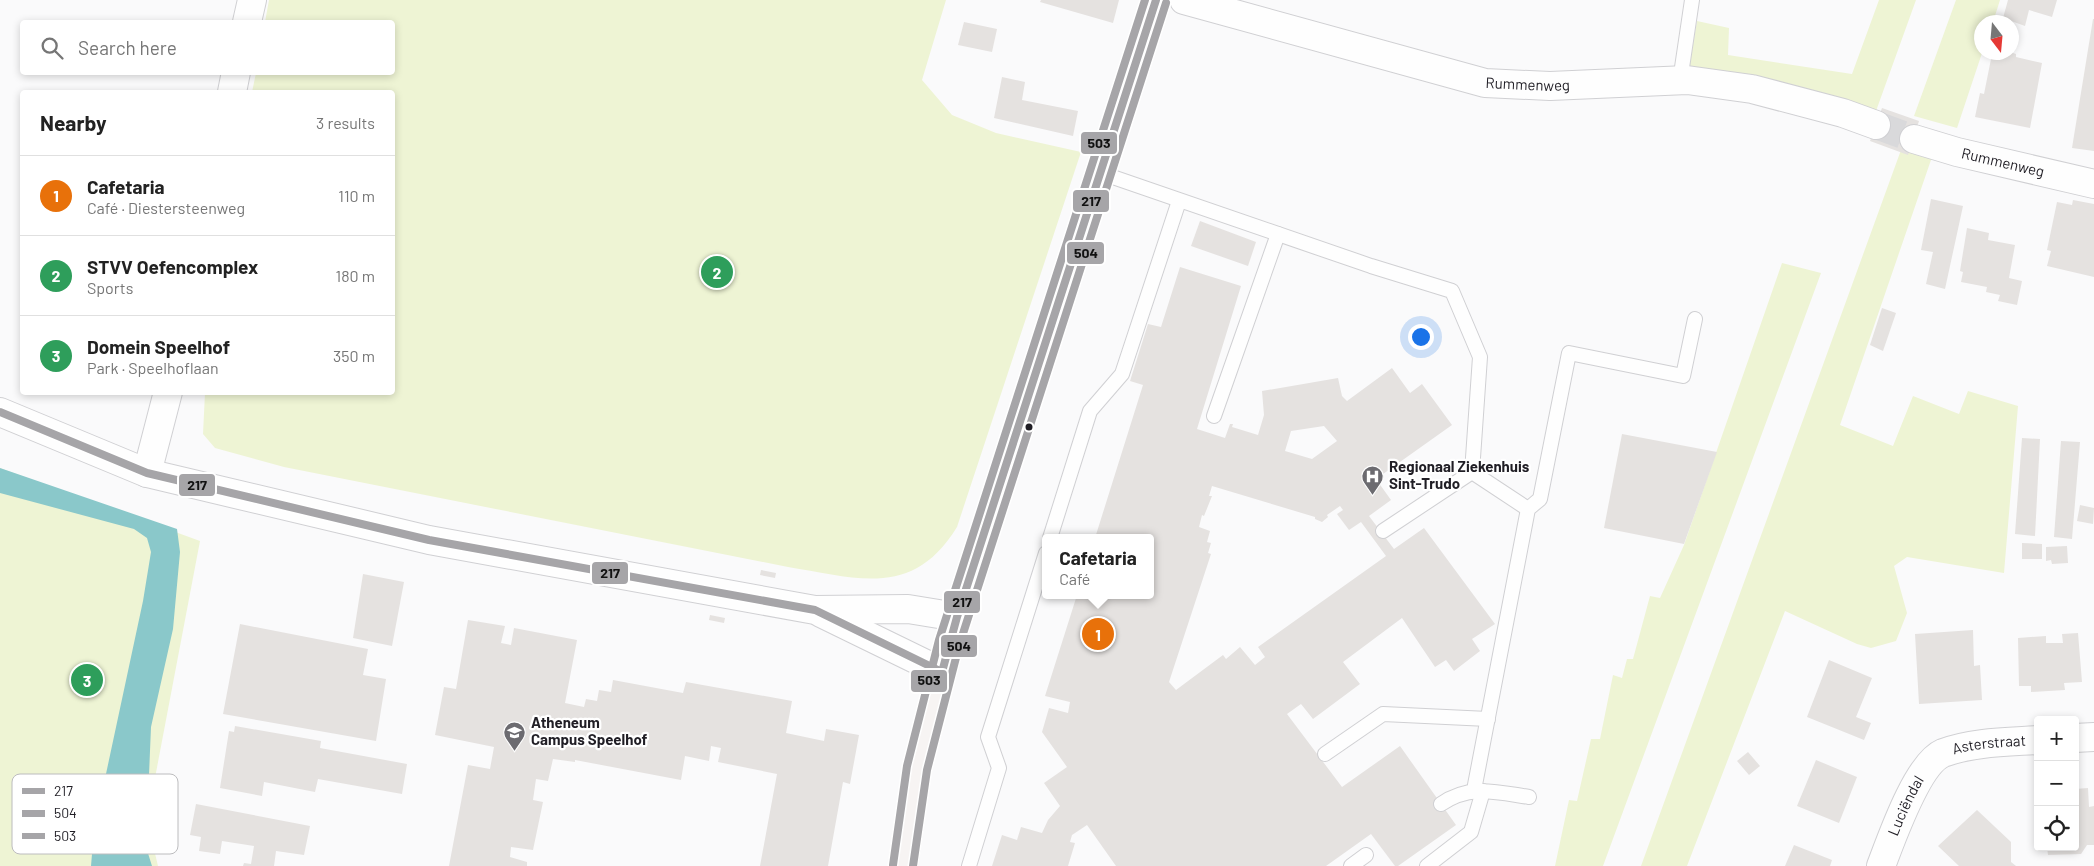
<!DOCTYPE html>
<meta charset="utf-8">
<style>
body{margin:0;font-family:Barlow,sans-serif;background:#f6f6f6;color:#222}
.controls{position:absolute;right:15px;bottom:15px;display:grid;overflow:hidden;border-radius:5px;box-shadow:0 2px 8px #0003}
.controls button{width:45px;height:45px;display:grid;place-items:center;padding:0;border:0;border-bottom:1px solid #e0e0e0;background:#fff;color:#222;font:25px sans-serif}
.compass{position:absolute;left:1974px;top:15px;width:45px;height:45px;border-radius:50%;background:#fff;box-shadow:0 2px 8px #0003;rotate:164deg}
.you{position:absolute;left:1420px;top:336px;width:18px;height:18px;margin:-12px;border:4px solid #fff;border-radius:50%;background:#1a73e8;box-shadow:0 0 0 8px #1a73e833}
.badge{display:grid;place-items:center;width:32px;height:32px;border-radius:50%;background:#6c6b70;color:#fff;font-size:16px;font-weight:700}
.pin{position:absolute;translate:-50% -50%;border:2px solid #fff;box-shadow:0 1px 5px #0006}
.popup{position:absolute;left:1042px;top:534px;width:112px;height:65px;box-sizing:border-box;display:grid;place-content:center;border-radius:5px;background:#fff;filter:drop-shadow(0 1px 4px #0005);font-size:16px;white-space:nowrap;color:#767676}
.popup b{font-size:19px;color:#222}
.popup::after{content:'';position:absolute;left:50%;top:100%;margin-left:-10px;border:10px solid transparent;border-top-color:#fff}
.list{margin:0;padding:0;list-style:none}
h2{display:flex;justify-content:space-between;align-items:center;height:65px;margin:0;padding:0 20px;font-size:21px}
h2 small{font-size:16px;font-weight:400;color:#767676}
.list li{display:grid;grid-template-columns:32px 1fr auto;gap:15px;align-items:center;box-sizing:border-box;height:80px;padding:0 20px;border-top:1px solid #e0e0e0}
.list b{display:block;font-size:19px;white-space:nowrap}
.list p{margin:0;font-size:16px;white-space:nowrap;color:#767676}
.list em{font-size:16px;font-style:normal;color:#767676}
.icon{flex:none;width:28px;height:28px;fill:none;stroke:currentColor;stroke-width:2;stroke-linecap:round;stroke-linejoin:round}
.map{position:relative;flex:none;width:2094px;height:866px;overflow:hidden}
.search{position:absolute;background:#fff;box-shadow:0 2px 8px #0003;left:20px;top:20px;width:375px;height:55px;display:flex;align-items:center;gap:12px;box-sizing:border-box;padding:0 18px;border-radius:5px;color:#767676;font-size:19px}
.panel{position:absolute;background:#fff;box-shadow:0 2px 8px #0003;left:20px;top:90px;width:375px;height:305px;border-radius:5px}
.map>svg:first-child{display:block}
.green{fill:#eef4d4}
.water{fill:#8ac8ca}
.building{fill:#e5e2e0;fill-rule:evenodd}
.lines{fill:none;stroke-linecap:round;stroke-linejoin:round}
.minor-tunnel{stroke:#d9d9db;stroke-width:28;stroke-dasharray:28 14;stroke-linecap:butt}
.service-casing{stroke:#d0d0d3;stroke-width:16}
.minor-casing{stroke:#d0d0d3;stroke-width:30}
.tertiary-casing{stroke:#d0d0d3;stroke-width:30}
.secondary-casing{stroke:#d0d0d3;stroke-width:30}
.service{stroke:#fefefe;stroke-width:14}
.minor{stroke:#fefefe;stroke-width:28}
.tertiary{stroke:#fefefe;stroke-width:28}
.secondary{stroke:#f7f4f3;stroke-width:28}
.bus-1-casing{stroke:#fff;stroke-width:11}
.bus-2-casing{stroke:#fff;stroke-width:11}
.bus-3-casing{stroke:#fff;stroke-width:11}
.bus-1{stroke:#a6a5a8;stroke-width:8}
.bus-2{stroke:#a6a5a8;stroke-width:8}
.bus-3{stroke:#a6a5a8;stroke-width:8}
.bus-dot{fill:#201e25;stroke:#fff;stroke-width:2}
.labels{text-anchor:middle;stroke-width:4.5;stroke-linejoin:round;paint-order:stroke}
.street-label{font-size:15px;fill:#201e25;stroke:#fff}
.poi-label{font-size:15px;font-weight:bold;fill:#201e25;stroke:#fff;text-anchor:start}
.key{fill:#fff;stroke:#bcbcbe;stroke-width:1}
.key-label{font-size:14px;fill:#201e25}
.line-badge{stroke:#fff;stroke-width:2}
.pale-badge-label{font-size:14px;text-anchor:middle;font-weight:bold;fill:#111}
</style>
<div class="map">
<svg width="2094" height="866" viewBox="0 0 2094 866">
<rect width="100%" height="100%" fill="#fafafb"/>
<g class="green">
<path d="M269 0H946L922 80 952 115 996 133 1081 152 957 527C913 599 857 578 788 567L284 467 215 448 203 434 205 393 392 392V92H252L256 73 392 72V22H265Z"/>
<polygon points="1879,0 1916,0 1876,111 1689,68 1697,21 1729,28 1728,55 1852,74"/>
<polygon points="1956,0 2000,0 1993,22 1982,22 1982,53 1957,128 1914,116"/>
<polygon points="1901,150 1932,157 1840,425 1893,446 1913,396 1959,414 1968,391 2018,406 2004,573 1907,557 1894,566 1907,613 1896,641 1871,648 1857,644 1785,611 1687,866 1641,866"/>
<polygon points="1782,263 1821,273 1603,866 1555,866 1569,800 1577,801 1591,739 1600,739 1613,675 1622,678 1627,659 1633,659 1650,596 1660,598 1684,545"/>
<polygon points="0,468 200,541 147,820 158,866 0,866"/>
</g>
<polygon class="water" points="0,468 177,529 180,552 173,629 151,727 146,847 152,866 91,866 94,830 143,601 151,552 147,538 134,529 0,493"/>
<g class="building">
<polygon points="1041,0 1119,0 1113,23 1040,2"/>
<polygon points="2008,0 2057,0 2052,17 2029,10 2025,26 2003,18"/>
<polygon points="2093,19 2094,19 2094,151 2072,148"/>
<polygon points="964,22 997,29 992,52 958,45"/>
<polygon points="1996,52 2010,52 2016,54 2016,57 2042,63 2030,128 1975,117 1980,93 1984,94 1992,54"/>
<polygon points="1002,77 1025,82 1022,100 1078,111 1073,136 994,118"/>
<polygon points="1882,108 1919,121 1908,155 1870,141"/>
<polygon points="1931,199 1963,206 1945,289 1926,284 1933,252 1921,250"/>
<polygon points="2073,200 2094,204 2094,277 2047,266 2051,251 2047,250 2057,202 2072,205"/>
<polygon points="1200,221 1256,242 1248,266 1191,246"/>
<polygon points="1967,228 1989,233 1988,240 2015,245 2009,278 2022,281 2017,305 1998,301 2000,295 1986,292 1987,287 1961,282 1963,272 1960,271"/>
<path d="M1180 267 1241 286 1197 429 1225 438 1230 424H1233L1232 427 1258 435 1264 415 1262 391 1338 378 1342 396 1347 401 1392 368 1410 393 1422 384 1452 425 1376 479 1391 500 1369 516 1394 549 1424 528 1495 624 1472 639 1480 651 1454 671 1446 660 1435 667 1402 618 1343 662 1360 684 1313 719 1301 704 1287 714 1342 787 1400 746 1456 825 1398 866H1395L1371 834 1326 866H1116L1087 825 1072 835 1070 842 1075 843 1068 866H992L1002 835 1017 840 1021 827 1042 833 1048 820 1060 806 1044 783 1067 767 1042 732 1049 708 1068 713 1070 702 1045 696 1077 595H1150V538H1095L1143 385 1130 381 1148 324 1161 327ZM1324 426 1337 441 1312 459 1285 451 1291 431ZM1212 486 1315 517V519L1322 522 1328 517 1327 515 1340 506 1343 510 1337 514 1349 530 1361 522 1386 556 1258 647 1265 657 1255 665 1240 647 1226 659 1223 655 1176 690 1169 682 1211 554 1208 553 1211 543 1207 542 1210 531 1199 527 1202 515 1204 516 1212 496H1209Z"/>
<polygon points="1882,308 1896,313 1883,351 1870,345"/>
<polygon points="1622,434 1717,452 1684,544 1604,528"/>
<polygon points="2022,438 2040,439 2035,536 2015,534"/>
<polygon points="2061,441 2080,442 2072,539 2054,537"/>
<polygon points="2080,505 2094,508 2093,524 2077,521"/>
<polygon points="2022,543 2042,544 2042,559 2022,559"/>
<polygon points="2067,546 2068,563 2052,564 2051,560 2046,561 2046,547"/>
<polygon points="761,570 776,573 775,578 760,575"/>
<polygon points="363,574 404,582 392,646 353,638"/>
<polygon points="710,615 725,618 724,623 709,620"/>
<polygon points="468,620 505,626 501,643 511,645 514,628 577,640 565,703 584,707 586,699 597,701 599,690 611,692 613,680 683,693 686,682 792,701 786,733 824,741 826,729 859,735 850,784 843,782 828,866 760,866 777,774 718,762 721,748 711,746 709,761 685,756 681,780 575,760 575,762 553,759 548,781 536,779 533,800 543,802 533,850 511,847 510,857 527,862 527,866 449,866 468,765 490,769 494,747 435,735 444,687 456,689"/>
<polygon points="240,624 368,649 363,675 386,679 376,741 223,714"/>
<polygon points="1973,630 1974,666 1980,665 1982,700 1919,704 1915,634"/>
<polygon points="2078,633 2082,682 2064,683 2065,690 2031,692 2031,686 2019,686 2018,638 2046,636 2046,643 2063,643 2062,634"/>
<polygon points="1829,660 1872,678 1856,717 1871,723 1864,740 1807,717"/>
<polygon points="235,726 321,741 320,748 407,764 402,794 318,779 315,792 264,782 262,796 220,788 229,731 234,732"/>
<polygon points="1748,752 1760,766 1749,775 1737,761"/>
<polygon points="1816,760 1857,777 1839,823 1797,806"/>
<polygon points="2088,788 2089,807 2094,806 2094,845 2087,845 2081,854 2048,855 2047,847 2075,847 2075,789"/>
<polygon points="196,804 310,826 304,855 276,851 274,866 243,866 244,863 251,864 254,846 222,841 220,854 199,851 201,837 190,835"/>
<polygon points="1977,810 2011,842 2011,862 2016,866 1959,866 1938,846"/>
<polygon points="1794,845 1832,860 1830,866 1785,866"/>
</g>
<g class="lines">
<polyline class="minor-tunnel" points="1876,125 1914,139"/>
<defs>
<g id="service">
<polyline points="1680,81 1692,0"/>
<polyline points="1101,173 1371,266 1452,291 1480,357 1472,472 1528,509"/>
<polyline points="1214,416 1278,234"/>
<polyline points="1383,531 1472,472"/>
<polyline points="1050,538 1090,411 1122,374 1179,201"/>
<polyline points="1325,754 1383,714 1488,719"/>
<polyline points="1474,790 1528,509 1540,499 1569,353 1683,376 1695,319"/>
<path d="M1441 804C1470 784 1496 792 1529 797"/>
<polyline points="969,866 999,768 988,737 1046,553"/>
<polyline points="1351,866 1366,855"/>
<polyline points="1427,866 1471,832 1483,791"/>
</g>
<g id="minor">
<path id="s1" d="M1184 0 1485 83 1550 86 1687 80 1752 89 1843 113 1876 125"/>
<polyline points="247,22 252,0"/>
<polyline points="232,92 236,72"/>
<path id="s2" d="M1914 139 1957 152 2094 184"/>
<polyline points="147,473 168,392"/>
<polyline points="2075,738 2094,737"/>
<path id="s3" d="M1881 866C1891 840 1917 764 1943 753 1972 742 2007 742 2038 740"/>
</g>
<g id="tertiary">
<polyline points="0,412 147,473 429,540 815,610 908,609 957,617"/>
<polyline points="821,613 942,672"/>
</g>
<polyline id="secondary" points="903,866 917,768 949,643 1156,0"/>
</defs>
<use href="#service" class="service-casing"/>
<use href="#minor" class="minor-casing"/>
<use href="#tertiary" class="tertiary-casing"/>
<use href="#secondary" class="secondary-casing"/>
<use href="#service" class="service"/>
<use href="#minor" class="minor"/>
<use href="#tertiary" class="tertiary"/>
<use href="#secondary" class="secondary"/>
<defs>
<polyline id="bus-1" points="0,412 147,473 429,540 815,610 942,672 957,617 1156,0"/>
<polyline id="bus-2" points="913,866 927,770 959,646 1166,3"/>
<polyline id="bus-3" points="893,865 907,766 939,640 1145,0"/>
</defs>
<use href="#bus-1" class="bus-1-casing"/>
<use href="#bus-2" class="bus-2-casing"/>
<use href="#bus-3" class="bus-3-casing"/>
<use href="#bus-1" class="bus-1"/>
<use href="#bus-2" class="bus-2"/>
<use href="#bus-3" class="bus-3"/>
</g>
<defs>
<symbol id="hospital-pin" viewBox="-11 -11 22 30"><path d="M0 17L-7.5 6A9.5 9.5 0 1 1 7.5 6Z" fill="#6c6b70" stroke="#fff"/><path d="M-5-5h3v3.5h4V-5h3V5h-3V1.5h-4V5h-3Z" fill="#fff"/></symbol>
<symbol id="school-pin" viewBox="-11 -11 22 30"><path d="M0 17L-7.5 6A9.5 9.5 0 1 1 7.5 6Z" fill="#6c6b70" stroke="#fff"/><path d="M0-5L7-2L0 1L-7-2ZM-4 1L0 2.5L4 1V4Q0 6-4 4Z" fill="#fff"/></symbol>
</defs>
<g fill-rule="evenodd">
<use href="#hospital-pin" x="1360" y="464" width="25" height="34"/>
<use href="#school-pin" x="502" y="720" width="25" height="34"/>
</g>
<circle class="bus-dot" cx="1029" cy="427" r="4.5"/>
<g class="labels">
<g class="street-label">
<text dy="5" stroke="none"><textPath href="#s1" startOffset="355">Rummenweg</textPath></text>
<text dy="5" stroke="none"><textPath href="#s2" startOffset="92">Rummenweg</textPath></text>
<text dy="5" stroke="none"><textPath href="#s3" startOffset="178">Asterstraat</textPath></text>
<text dy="5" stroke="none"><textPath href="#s3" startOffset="65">Luciëndal</textPath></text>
</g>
<g class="poi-label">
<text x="1389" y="472">Regionaal Ziekenhuis<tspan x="1389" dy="17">Sint-Trudo</tspan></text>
<text x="531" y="728">Atheneum<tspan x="531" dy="17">Campus Speelhof</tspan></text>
</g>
</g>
<rect x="12" y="774" width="166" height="80" rx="8" class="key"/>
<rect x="22" y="788" width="23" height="6" fill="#a6a5a8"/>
<rect x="22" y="810" width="23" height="7" fill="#a6a5a8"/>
<rect x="22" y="833" width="23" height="6" fill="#a6a5a8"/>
<g class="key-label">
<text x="54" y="796">217</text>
<text x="54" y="818">504</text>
<text x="54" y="841">503</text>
</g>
<g class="line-badge">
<rect x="1080" y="131" width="38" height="24" rx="5" fill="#a6a5a8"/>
<rect x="1072" y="189" width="38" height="24" rx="5" fill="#a6a5a8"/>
<rect x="1066" y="241" width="39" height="24" rx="5" fill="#a6a5a8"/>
<rect x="178" y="473" width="38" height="24" rx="5" fill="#a6a5a8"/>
<rect x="591" y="561" width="38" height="24" rx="5" fill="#a6a5a8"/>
<rect x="943" y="590" width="38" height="24" rx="5" fill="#a6a5a8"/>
<rect x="940" y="634" width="38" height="24" rx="5" fill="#a6a5a8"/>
<rect x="910" y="669" width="38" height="24" rx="5" fill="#a6a5a8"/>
</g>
<g class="pale-badge-label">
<text x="1099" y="148">503</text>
<text x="1091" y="206">217</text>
<text x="1086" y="258">504</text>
<text x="197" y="490">217</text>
<text x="610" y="578">217</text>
<text x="962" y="607">217</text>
<text x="959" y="651">504</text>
<text x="929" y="685">503</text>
</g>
</svg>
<div class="controls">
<button>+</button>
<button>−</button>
<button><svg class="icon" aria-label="locate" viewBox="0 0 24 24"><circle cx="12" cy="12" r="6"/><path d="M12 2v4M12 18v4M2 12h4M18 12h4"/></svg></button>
</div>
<svg class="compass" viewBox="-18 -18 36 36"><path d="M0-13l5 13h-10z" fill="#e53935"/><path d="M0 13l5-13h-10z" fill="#767676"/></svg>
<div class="you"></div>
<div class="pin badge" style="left:1098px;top:634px;background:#e8710a">1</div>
<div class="popup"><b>Cafetaria</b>Café</div>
<div class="pin badge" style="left:717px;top:272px;background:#2e9e5b">2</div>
<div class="pin badge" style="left:87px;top:680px;background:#2e9e5b">3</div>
<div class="search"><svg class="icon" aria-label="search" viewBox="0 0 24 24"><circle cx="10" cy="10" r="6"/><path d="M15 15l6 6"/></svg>Search here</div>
<section class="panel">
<h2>Nearby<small>3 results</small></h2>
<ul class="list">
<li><span class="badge" style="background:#e8710a">1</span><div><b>Cafetaria</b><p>Café · Diestersteenweg</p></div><em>110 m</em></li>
<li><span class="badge" style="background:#2e9e5b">2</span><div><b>STVV Oefencomplex</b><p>Sports</p></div><em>180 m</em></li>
<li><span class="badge" style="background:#2e9e5b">3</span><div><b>Domein Speelhof</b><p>Park · Speelhoflaan</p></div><em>350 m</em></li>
</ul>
</section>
</div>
